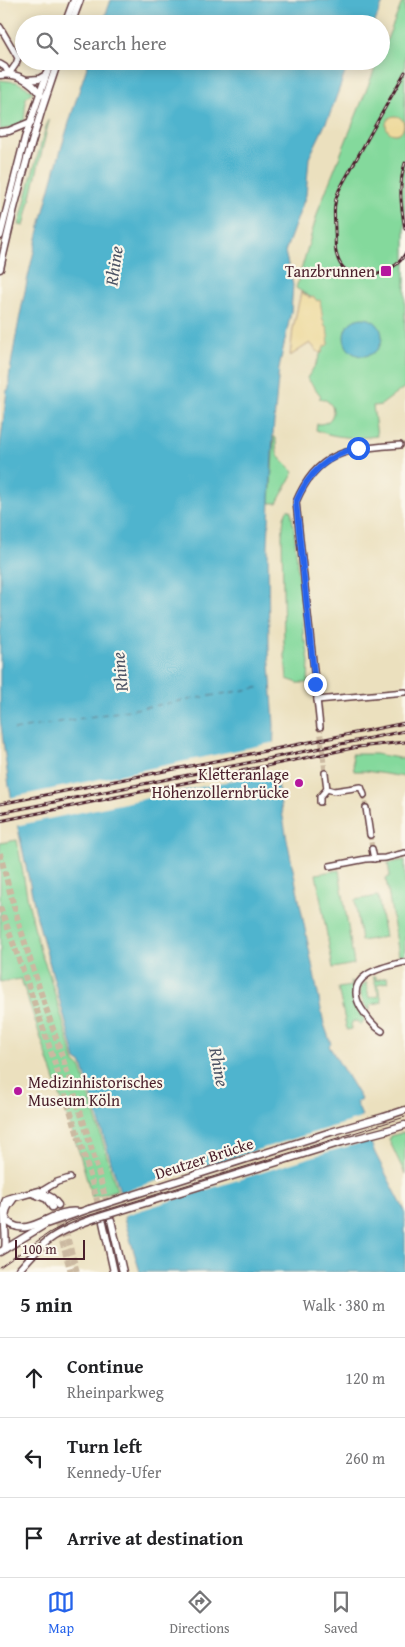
<!DOCTYPE html>
<meta charset="utf-8">
<style>
body{margin:0;font-family:"Gentium Book Plus",serif;background:#f6f6f6;color:#202124}
.scale{position:absolute;left:15px;bottom:12px;width:70px;box-sizing:border-box;padding-left:5px;border:2px solid #4a1f2b;border-top:0;font-size:14px;line-height:18px;white-space:nowrap;color:#4a1f2b;-webkit-text-stroke:4px #fbf7ec;paint-order:stroke}
.stop{position:absolute;width:15px;height:15px;margin:-11px;border:4px solid #2563eb;border-radius:50%;background:#fff}
.stop.end{background:#2563eb;border-color:#fff;box-shadow:0 1px 5px #0008}
.list{margin:0;padding:0;list-style:none}
h2{display:flex;justify-content:space-between;align-items:center;height:65px;margin:0;padding:0 20px;font-size:21px}
h2 small{font-size:16px;font-weight:400;color:#757577}
.list li{display:grid;grid-template-columns:32px 1fr auto;gap:15px;align-items:center;box-sizing:border-box;height:80px;padding:0 20px;border-top:1px solid #e0e0e0}
.list b{display:block;font-size:19px;white-space:nowrap}
.list p{margin:0;font-size:16px;white-space:nowrap;color:#757577}
.list em{font-size:16px;font-style:normal;color:#757577}
.icon{flex:none;width:28px;height:28px;fill:none;stroke:currentColor;stroke-width:2;stroke-linecap:round;stroke-linejoin:round}
.map{position:relative;flex:none;width:405px;height:1272px;overflow:hidden}
.search{position:absolute;background:#fff;box-shadow:0 2px 12px #0003;left:15px;right:15px;top:15px;height:55px;display:flex;align-items:center;gap:12px;box-sizing:border-box;padding:0 18px;border-radius:28px;color:#757577;font-size:19px}
.sheet{height:305px;background:#fff}
nav{display:flex;justify-content:space-around;align-items:center;box-sizing:border-box;height:70px;border-top:1px solid #e0e0e0;background:#fff;font-size:14px;color:#757577}
nav a{display:grid;justify-items:center;gap:2px}
nav .on{color:#2563eb}
.map>svg:first-child{display:block}
.green{fill:#84d99c;stroke:#677c64}
.sand{fill:#eeda9e;stroke:#9c7c64}
.water{fill:#4fb4ce;stroke:#4c6a7c}
.pier{fill:#ebe0be}
.lines{fill:none;stroke-linecap:round;stroke-linejoin:round}
.ferry{stroke:#4c5364;stroke-width:1;stroke-dasharray:6 5;stroke-linecap:butt}
.minor-tunnel{stroke:#cbb9a1;stroke-width:5;stroke-dasharray:5 2.5;stroke-linecap:butt}
.major-tunnel{stroke:#cbb9a1;stroke-width:6;stroke-dasharray:6 3;stroke-linecap:butt}
.minor-casing{stroke:#623c41;stroke-width:8}
.major-casing{stroke:#623c41;stroke-width:9}
.minor{stroke:#fff;stroke-width:5}
.major{stroke:#fff;stroke-width:6}
.tram{stroke:#4a1f2b;stroke-width:1}
.rail-casing{stroke:#4a1f2b;stroke-width:3}
.rail{stroke:#fbf7ec;stroke-width:1;stroke-dasharray:4;stroke-linecap:butt}
.major-bridge-casing{stroke:#623c41;stroke-width:9;stroke-linecap:butt}
.major-bridge{stroke:#fff;stroke-width:6}
.route{stroke:#2563eb;stroke-width:6}
.poi-dot{fill:#b5179e;stroke:#fbf7ec;stroke-width:2}
.labels{text-anchor:middle;stroke-width:4.5;stroke-linejoin:round;paint-order:stroke}
.poi-label{font-size:16px;fill:#4a1f2b;stroke:#fbf7ec;text-anchor:end}
.street-label{font-size:16px;fill:#4a1f2b;stroke:#fbf7ec}
.water-label{font-size:18px;font-style:italic;fill:#4c5364;stroke:#fbf7ec}
</style>
<div class="map">
<svg width="405" height="1272" viewBox="0 0 405 1272">
<rect width="100%" height="100%" fill="#fbf7ec"/>
<filter id="ink" filterUnits="userSpaceOnUse"><feTurbulence type="fractalNoise" baseFrequency=".02" numOctaves="2"/><feDisplacementMap in="SourceGraphic" scale="10" xChannelSelector="R" yChannelSelector="G"/><feConvolveMatrix kernelMatrix="1 2 1 2 8 2 1 2 1" color-interpolation-filters="sRGB"/></filter>
<filter id="wash" filterUnits="userSpaceOnUse"><feTurbulence type="fractalNoise" baseFrequency=".0096" numOctaves="4" result="noise"/><feDisplacementMap in="SourceGraphic" scale="20" xChannelSelector="R" yChannelSelector="G"/><feGaussianBlur stdDeviation="1.12" result="paint"/><feColorMatrix in="noise" values="0 0 0 0 0 0 0 0 0 0 0 0 0 0 0 0 0 1.4 0 .05"/><feComposite in="paint" operator="in"/></filter>
<g filter="url(#wash)">
<rect width="100%" height="100%" fill="#ebe0be"/>
<g class="green">
<path d="M403 0H405V387L381 405 373 406 377 436C356 439 336 438 316 430L317 424C337 425 339 401 319 398L321 396 307 378C320 359 323 350 327 327H325L317 301 296 288 319 208 378 61H381V54Z"/>
<polygon points="0,80 17,82 33,91 26,98 24,122 15,127 0,130"/>
<polygon points="48,120 49,121 24,226 19,225 31,178"/>
<path d="M274 436 276 438C276 460 280 457 294 472L277 503H270Z"/>
<polygon points="287,510 291,510 294,529 304,641 306,641 309,662 308,683 298,683 287,679 284,644 282,536 284,517"/>
<polygon points="352,754 375,754 405,759 405,777 366,771 354,771"/>
<polygon points="17,840 28,901 40,951 49,974 75,1063 81,1068 117,1190 92,1197 80,1155 21,979 0,982 0,843"/>
<polygon points="405,860 405,954 399,955 386,879 390,876 388,863"/>
<polygon points="339,870 354,964 333,968 316,874"/>
<polygon points="378,896 385,937 361,941 355,900"/>
<path d="M373 976H376V980L387 977 388 982 378 984 382 1002 370 1005V1010H368C362 1001 356 990 366 982L369 998 379 996Z"/>
<path d="M350 982H352V985H355C350 999 357 1008 365 1020L360 1025 358 1022 353 1021 351 1025 352 1029 347 1030 338 988 351 986Z"/>
<polygon points="405,1132 405,1174 389,1140 390,1136"/>
</g>
<g class="sand">
<circle cx="395" cy="125" r="9"/>
<polygon points="301,292 310,298 314,297 317,301 320,300 323,321 324,321 325,327 327,327 329,344 324,347 322,353 318,352 310,343 290,356 293,329"/>
</g>
<g class="water">
<polygon points="111,0 384,0 374,24 102,24"/>
<path d="M89 61H351L348 65 330 114 309 158 306 195 285 252 293 285 291 312 279 368 273 433 268 546 269 650 274 725 273 761 286 834 324 1024 331 1044 329 1046 361 1099 356 1102 362 1116 360 1117 365 1133H367L375 1153 405 1211V1272H140L124 1218 125 1216 120 1192 82 1064 76 1060 37 918 9 786 0 718V446L7 390 9 389V377C26 270 54 164 89 61Z"/>
<circle cx="363" cy="337" r="19"/>
</g>
<g class="pier">
<polygon points="276,742 276,760 277,771 15,826 9,798"/>
<polygon points="364,1117 363,1119 367,1131 370,1132 373,1140 331,1151 122,1216 118,1193"/>
</g>
<g class="lines">
<polyline class="ferry" points="14,730 262,687"/>
</g>
</g>
<g filter="url(#ink)">
<g class="lines">
<g class="minor-tunnel">
<polyline points="320,727 325,773"/>
<polyline points="364,795 366,808"/>
<polyline points="370,835 372,849"/>
</g>
<g class="major-tunnel">
<path d="M0 853C19 933 47 1009 72 1087 87 1130 99 1174 111 1219"/>
<path d="M0 907C38 1011 74 1115 103 1222"/>
<polyline points="58,1205 77,1272"/>
<polyline points="52,1207 71,1272"/>
</g>
<defs>
<g id="minor">
<polyline points="0,27 18,58 16,64 9,74 5,67 0,64"/>
<polyline points="317,700 405,692"/>
<path d="M320 727 296 502C318 449 350 449 400 445"/>
<polyline points="325,773 327,789"/>
<polyline points="327,789 334,791 361,787 364,795"/>
<polyline points="320,802 320,797 327,789"/>
<polyline points="366,808 370,835"/>
<polyline points="372,849 374,859"/>
<polyline points="330,866 366,859 385,858 405,853"/>
<path d="M382 1031C373 1026 367 1017 361 1008 342 975 382 967 405 962"/>
<polyline points="42,1191 57,1182 70,1178"/>
</g>
<g id="major">
<polyline points="65,24 74,0"/>
<polyline points="71,24 80,0"/>
<path d="M0 75C17 72 32 81 41 95"/>
<polyline points="27,80 39,79 46,75"/>
<polyline points="0,132 9,131 31,122"/>
<polyline points="0,236 25,138 51,61"/>
<path d="M0 269C15 198 34 129 58 61"/>
<polyline points="384,1117 405,1110"/>
<polyline points="388,1130 405,1125"/>
<polyline points="32,1193 47,1199 52,1207"/>
<path d="M14 1198C11 1203 7 1206 6 1212 3 1224 18 1229 27 1227 46 1223 59 1209 79 1212"/>
<polyline points="111,1220 123,1272"/>
<polyline points="103,1222 114,1272"/>
<path d="M5 1249C8 1236 0 1204 7 1199 17 1196 29 1194 39 1191L52 1198 58 1205"/>
<polyline points="0,1252 46,1224 89,1209"/>
<path d="M17 1272C28 1260 39 1246 53 1237 65 1229 79 1224 93 1219"/>
</g>
</defs>
<use href="#minor" class="minor-casing"/>
<use href="#major" class="major-casing"/>
<use href="#minor" class="minor"/>
<use href="#major" class="major"/>
<polyline class="tram" points="0,1267 49,1233 71,1221 405,1117"/>
<defs>
<g id="rail">
<path d="M405 72 339 190C332 205 335 217 335 232 336 240 334 248 337 256 343 278 367 280 385 271 394 267 400 263 405 254"/>
<path d="M405 163C398 185 401 207 405 229"/>
<polyline points="0,804 405,723"/>
<polyline points="0,813 405,731"/>
<polyline points="0,821 358,747 405,742"/>
</g>
</defs>
<use href="#rail" class="rail-casing"/>
<use href="#rail" class="rail"/>
<defs>
<g id="major-bridge">
<polyline points="89,1209 331,1132 384,1117"/>
<polyline points="93,1219 342,1142 388,1130"/>
</g>
</defs>
<use href="#major-bridge" class="major-bridge-casing"/>
<use href="#major-bridge" class="major-bridge"/>
</g>
</g>
<g class="lines" filter="url(#ink)">
<path class="route" d="M315 684 296 502C308 473 326 456 358 448"/>
</g>
<g class="poi-dot">
<rect x="380" y="265" width="12" height="12" rx="2.5"/>
<circle cx="299" cy="783" r="5"/>
<circle cx="18" cy="1091" r="5"/>
</g>
<g class="labels">
<g class="poi-label">
<text x="375" y="277">Tanzbrunnen</text>
<text x="289" y="780">Kletteranlage<tspan x="289" dy="18">Hohenzollernbrücke</tspan></text>
<text x="28" y="1088" text-anchor="start">Medizinhistorisches<tspan x="28" dy="18">Museum Köln</tspan></text>
</g>
<g class="street-label">
<text transform="translate(204 1158) rotate(-18)" y="6">Deutzer Brücke</text>
</g>
<g class="water-label">
<text transform="translate(114 266) rotate(-82)" y="6">Rhine</text>
<text transform="translate(120 672) rotate(-96)" y="6">Rhine</text>
<text transform="translate(219 1067) rotate(79)" y="6">Rhine</text>
</g>
</g>
</svg>
<div class="scale">100 m</div>
<div class="stop" style="left:358px;top:448px"></div>
<div class="stop end" style="left:315px;top:684px"></div>
<div class="search"><svg class="icon" aria-label="search" viewBox="0 0 24 24"><circle cx="10" cy="10" r="6"/><path d="M15 15l6 6"/></svg>Search here</div>
</div>
<section class="sheet">
<h2>5 min<small>Walk · 380 m</small></h2>
<ul class="list">
<li><svg class="icon" aria-label="ahead" viewBox="0 0 24 24"><path d="M12 20V5M6 11l6-6 6 6"/></svg><div><b>Continue</b><p>Rheinparkweg</p></div><em>120 m</em></li>
<li><svg class="icon" aria-label="left" viewBox="0 0 24 24"><path d="M17 20v-9H6M10 6l-5 5 5 5"/></svg><div><b>Turn left</b><p>Kennedy-Ufer</p></div><em>260 m</em></li>
<li><svg class="icon" aria-label="arrive" viewBox="0 0 24 24"><path d="M6 21V4h12l-3 4 3 4H6"/></svg><div><b>Arrive at destination</b></div></li>
</ul>
</section>
<nav>
<a class="on"><svg class="icon" aria-label="map" viewBox="0 0 24 24"><path d="M3 6l6-2 6 2 6-2v14l-6 2-6-2-6 2zM9 4v14M15 6v14"/></svg>Map</a>
<a><svg class="icon" aria-label="directions" viewBox="0 0 24 24"><path d="M12 3l9 9-9 9-9-9zM9 14v-3h6M13 9l2 2-2 2"/></svg>Directions</a>
<a><svg class="icon" aria-label="saved" viewBox="0 0 24 24"><path d="M7 4h10v16l-5-4-5 4z"/></svg>Saved</a>
</nav>
